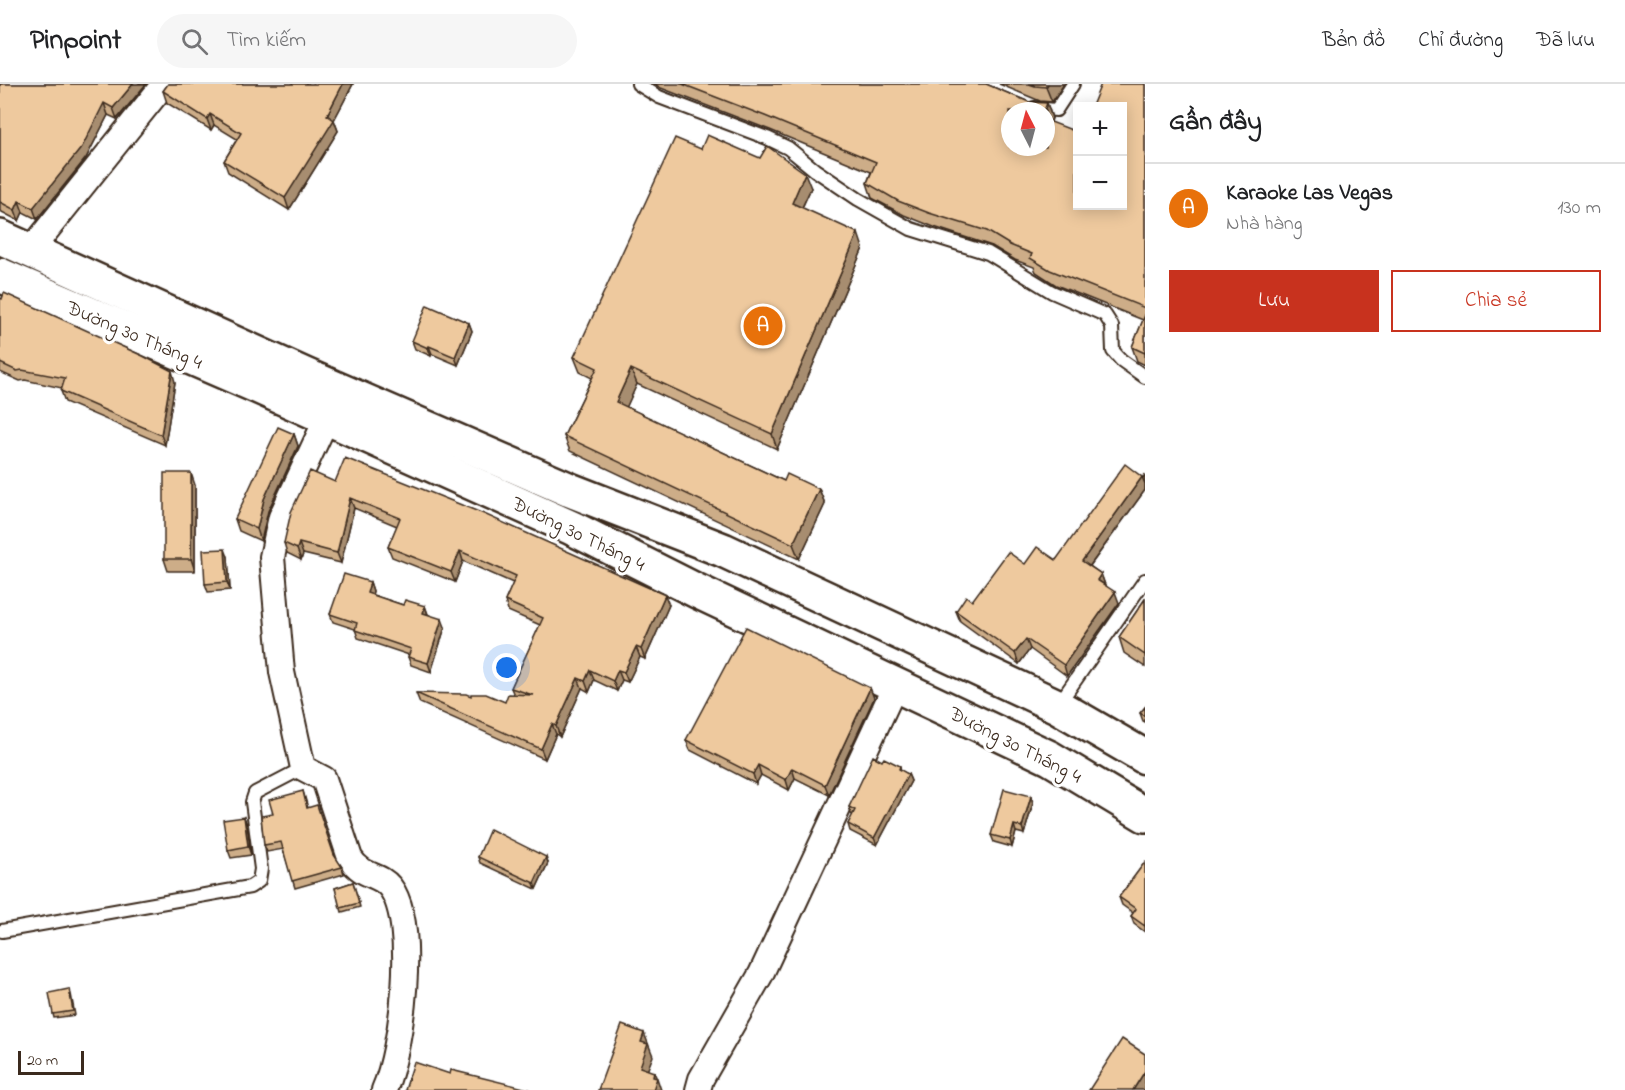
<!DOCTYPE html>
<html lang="vi">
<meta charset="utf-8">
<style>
body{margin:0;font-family:"Indie Flower",sans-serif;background:#f6f6f6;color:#202124}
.controls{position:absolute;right:18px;top:18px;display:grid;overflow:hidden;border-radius:0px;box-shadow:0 3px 15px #0003}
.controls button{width:54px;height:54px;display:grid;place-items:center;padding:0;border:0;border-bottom:2px solid #e0e0e0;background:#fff;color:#202124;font:30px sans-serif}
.compass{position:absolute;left:1001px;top:18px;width:54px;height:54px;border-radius:50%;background:#fff;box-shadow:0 3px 15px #0003;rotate:354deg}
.scale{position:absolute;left:18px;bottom:15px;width:66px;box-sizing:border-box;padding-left:6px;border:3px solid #3b2a1e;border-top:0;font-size:16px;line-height:21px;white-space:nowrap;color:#3b2a1e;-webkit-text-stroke:4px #fff;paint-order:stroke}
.you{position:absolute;left:507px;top:584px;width:21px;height:21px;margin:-15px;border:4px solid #fff;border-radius:50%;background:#1a73e8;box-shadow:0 0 0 9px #1a73e833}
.badge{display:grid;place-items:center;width:39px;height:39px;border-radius:50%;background:#c8321e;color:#fff;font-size:20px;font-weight:700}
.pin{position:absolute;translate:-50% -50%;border:3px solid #fff;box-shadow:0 2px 6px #0006}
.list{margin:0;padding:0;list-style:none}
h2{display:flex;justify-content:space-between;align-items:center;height:78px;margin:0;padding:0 24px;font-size:26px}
h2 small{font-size:20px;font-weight:400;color:#757577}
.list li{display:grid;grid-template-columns:39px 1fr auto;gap:18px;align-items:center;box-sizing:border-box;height:90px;padding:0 24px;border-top:2px solid #e0e0e0}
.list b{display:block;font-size:22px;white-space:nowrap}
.list p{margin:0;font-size:20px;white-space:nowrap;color:#757577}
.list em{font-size:20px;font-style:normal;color:#757577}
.actions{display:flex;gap:12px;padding:18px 24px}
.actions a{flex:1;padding:14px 0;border:2px solid #c8321e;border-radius:0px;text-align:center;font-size:21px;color:#c8321e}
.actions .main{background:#c8321e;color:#fff}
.icon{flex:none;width:33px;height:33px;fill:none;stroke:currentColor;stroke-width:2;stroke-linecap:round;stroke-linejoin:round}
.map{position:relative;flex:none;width:1145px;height:1006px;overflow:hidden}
header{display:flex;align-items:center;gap:36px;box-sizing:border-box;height:84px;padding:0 30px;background:#fff;border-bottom:2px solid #e0e0e0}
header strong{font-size:28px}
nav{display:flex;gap:33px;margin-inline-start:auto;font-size:21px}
.search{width:420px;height:54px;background:#f6f6f6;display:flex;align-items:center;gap:15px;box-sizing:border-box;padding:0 21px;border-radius:33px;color:#757577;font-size:22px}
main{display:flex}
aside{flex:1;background:#fff}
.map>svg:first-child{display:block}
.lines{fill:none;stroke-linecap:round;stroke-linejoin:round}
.service-casing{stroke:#3b2a1e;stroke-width:16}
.minor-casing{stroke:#3b2a1e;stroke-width:28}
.primary-casing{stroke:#3b2a1e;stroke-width:38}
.service{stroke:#fff;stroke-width:12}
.minor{stroke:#fff;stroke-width:24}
.primary{stroke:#fff;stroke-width:33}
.wall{fill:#cdad88;stroke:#3b2a1e;stroke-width:1.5}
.shaded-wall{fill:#a78d6f;stroke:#3b2a1e;stroke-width:1.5}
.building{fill:#eec99e;stroke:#3b2a1e;stroke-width:1.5}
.labels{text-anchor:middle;stroke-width:6;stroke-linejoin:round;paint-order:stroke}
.street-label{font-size:20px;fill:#3b2a1e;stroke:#fff}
</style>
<header>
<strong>Pinpoint</strong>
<div class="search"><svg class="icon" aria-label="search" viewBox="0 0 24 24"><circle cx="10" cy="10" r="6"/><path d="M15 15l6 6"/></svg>Tìm kiếm</div>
<nav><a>Bản đồ</a><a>Chỉ đường</a><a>Đã lưu</a></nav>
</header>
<main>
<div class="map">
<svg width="1145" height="1006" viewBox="0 0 1145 1006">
<rect width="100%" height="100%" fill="#fff"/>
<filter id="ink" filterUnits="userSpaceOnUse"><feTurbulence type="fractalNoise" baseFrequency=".0167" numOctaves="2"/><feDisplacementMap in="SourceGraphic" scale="12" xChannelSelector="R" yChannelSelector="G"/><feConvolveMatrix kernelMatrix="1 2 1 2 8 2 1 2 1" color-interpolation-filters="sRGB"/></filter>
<g filter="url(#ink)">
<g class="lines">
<defs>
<g id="service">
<polyline points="638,0 659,13 767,54 788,64 815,86 858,115 911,145 988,169 1052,208 1105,231 1112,242 1113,267 1121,276 1145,293"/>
<polyline points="1034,24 1056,26 1073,0"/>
<polyline points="1058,621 1145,496"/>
<polyline points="2,847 250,803 259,797 261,785 252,718 255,709 303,684"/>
</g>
<g id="minor">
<polyline points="30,167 164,0"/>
<path d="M327 334 281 433 272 473 282 588 303 684 324 695 350 774C363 794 379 789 390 803 418 839 402 966 384 1006"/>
<polyline points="698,1006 701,995 761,890 896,600"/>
</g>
<g id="primary">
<polyline points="0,153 305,291 570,406 723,466 1057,622 1145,673"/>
<polyline points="0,191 259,303 572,444 697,507 1050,674 1145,731"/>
</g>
</defs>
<use href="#service" class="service-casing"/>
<use href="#minor" class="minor-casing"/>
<use href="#primary" class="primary-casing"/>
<use href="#service" class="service"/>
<use href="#minor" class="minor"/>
<use href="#primary" class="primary"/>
</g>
<g class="wall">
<polygon points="0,0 146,0 117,35 108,31 86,74 37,135 23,128 19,137 0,127"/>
<polygon points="168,0 353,0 334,36 338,47 289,126 228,88 224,77 237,55 214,41 211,46 167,19 163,7"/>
<polygon points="654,0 986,0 1029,18 1047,19 1052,34 1051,38 1077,122 1145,0 1145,281 1137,277 1132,263 1143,236 1056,201 1036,188 1034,183 1015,176 992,162 934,143 904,131 872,114 867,99 871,88 770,46 661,4"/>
<polygon points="999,0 1064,0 1052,18 1040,17"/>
<polygon points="701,65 811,104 802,124 863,164 777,365 637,300 626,323 784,397 819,405 825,420 799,475 570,367 564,352 592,294 580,288 574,273"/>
<polygon points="0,214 175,298 165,361 65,318 61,307 62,304 25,296 20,297 0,288"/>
<polygon points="469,239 472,247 458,281 432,270 431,272 415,265 412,257"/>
<polygon points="294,350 298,362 268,427 261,457 239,447 235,435"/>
<polygon points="1145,390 1145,406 1090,482 1101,490 1105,501 1119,519 1067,592 1030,565 1019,580 960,537 956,527 972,517 1025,480 1056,476 1143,394"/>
<polygon points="335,398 669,521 645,575 640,573 628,598 622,596 617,607 594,596 589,608 582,604 560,653 556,650 545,675 420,619 416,609 471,612 505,618 514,611 511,604 540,541 508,527 505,517 513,499 463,477 455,498 392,473 388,463 397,442 354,424 341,479 303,470 301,476 287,469 284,459"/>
<polygon points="195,401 195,487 168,487 164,475"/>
<polygon points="228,473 230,506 208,508 205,500"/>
<polygon points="370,498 373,507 372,511 403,521 425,522 428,530 445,543 431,588 411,581 408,573 409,571 358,554 355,545 333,538 330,530"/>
<polygon points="1145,515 1145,583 1124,569 1119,553"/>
<polygon points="870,604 874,614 829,711 795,694 789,706 761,691 756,700 690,666 686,656"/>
<polygon points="1145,623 1145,638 1143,637 1140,629"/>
<polygon points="882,677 900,682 901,687 908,690 911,697 877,761 850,747 848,740 853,731 851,730 849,723"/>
<polygon points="303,707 308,724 334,772 342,783 344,790 295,804 283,765 267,768 264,761 273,730"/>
<polygon points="1031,712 1033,719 1024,750 1016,748 1012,763 994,758 991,751"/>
<polygon points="244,733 247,741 251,771 231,774 228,766"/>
<polygon points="478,773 548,779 536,805 480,779"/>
<polygon points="1145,778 1145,848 1134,840 1131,832 1133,829 1122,821 1119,813"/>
<polygon points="353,798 360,823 342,828 335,804"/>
<polygon points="71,910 75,931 54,934 53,930"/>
</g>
<g class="shaded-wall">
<polygon points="133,0 146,0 117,35 113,24"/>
<polygon points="343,0 353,0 334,36 338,47 289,126 285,114"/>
<polygon points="1048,0 1064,0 1052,18 1046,3"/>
<polygon points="104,19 108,31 86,74 37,135 33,124"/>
<polygon points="1047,19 1052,34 1046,49 1046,27 1044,27"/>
<polygon points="210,30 214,41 211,46 207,35"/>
<polygon points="805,89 811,104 797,134 792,119"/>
<polygon points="19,117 23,128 19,137 15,126"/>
<polygon points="858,149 863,164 777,365 772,350"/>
<polygon points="469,239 472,247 458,281 455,273"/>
<polygon points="429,262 432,270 431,272 428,264"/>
<polygon points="631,285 637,300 622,333 616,318"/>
<polygon points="172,287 175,298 165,361 161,351"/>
<polygon points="294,350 298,362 268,427 261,457 257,445 264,415"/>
<polygon points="191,389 195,401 195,487 191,475"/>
<polygon points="1142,393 1145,400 1145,406 1086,487 1082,477"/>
<polygon points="819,405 825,420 799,475 793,460"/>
<polygon points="350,414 354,424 341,479 337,469"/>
<polygon points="299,459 303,470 301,476 297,465"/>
<polygon points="225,465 228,473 230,506 227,498"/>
<polygon points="460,467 463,477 455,498 451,488"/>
<polygon points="1101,490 1105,501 1097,496"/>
<polygon points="370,498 373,507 370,518 367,509"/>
<polygon points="1115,508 1119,519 1067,592 1064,581"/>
<polygon points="665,511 669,521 645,575 641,565"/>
<polygon points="425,522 428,531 423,529"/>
<polygon points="442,535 445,543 431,588 428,579"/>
<polygon points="1026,555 1030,565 1019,580 1015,569"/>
<polygon points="636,563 640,573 628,598 624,588"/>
<polygon points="590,586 594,596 589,608 585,597"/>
<polygon points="618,586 622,596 617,607 613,597"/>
<polygon points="578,594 582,604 560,653 556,642"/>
<polygon points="870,604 874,614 829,711 825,701"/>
<polygon points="552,640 556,650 545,675 541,665"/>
<polygon points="758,681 761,691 756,700 753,690"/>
<polygon points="792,684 795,694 789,706 786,696"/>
<polygon points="908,690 911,697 877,761 874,754"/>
<polygon points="1031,712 1033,719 1024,750 1022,743"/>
<polygon points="244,733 247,741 251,771 248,762"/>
<polygon points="1014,741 1016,748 1012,763 1010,756"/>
<polygon points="546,773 548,779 536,805 534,799"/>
<polygon points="644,949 653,972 644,995 640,983 641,958"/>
<polygon points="1145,987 1145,1005 1144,1006 1133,1006"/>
<polygon points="654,988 657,995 657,994 661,1006 653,1006 653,993"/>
</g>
<g class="building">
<polygon points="0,0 133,0 113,24 104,19 82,63 33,124 19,117 15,126 0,118"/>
<polygon points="168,0 343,0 327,31 334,36 285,114 224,77 241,49 210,30 207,35 163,7"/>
<polygon points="682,0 986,0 1029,18 1047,19 1044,27 1010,27 1010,63 1046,63 1046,36 1077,48 1077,122 1122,122 1122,22 1092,22 1101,0 1145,0 1145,224 1050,186 1030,174 1032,170 1010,161 987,147 929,129 898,117 867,99 876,78 765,32"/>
<polygon points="1029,0 1048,0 1046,3 1035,2"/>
<polygon points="707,51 760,74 767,62 805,89 792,119 858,149 772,350 631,285 616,318 784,397 787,390 819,405 793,460 564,352 597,284 574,273 675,54 701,65"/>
<polygon points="4,209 143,272 172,287 161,351 61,307 65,294 22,286 17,287 0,279 0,214 2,215"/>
<polygon points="427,221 469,239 455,273 429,262 428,264 412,257"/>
<polygon points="1145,231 1145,269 1132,263"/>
<polygon points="278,343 294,350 264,415 257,445 235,435"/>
<polygon points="345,374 484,430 665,511 641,565 636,563 624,588 618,586 613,597 590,586 585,597 578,594 556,642 552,640 541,665 416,609 466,610 471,612 471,610 486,610 505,618 508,610 533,611 511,604 543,534 505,517 516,492 460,467 451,488 388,463 400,434 350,414 337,469 299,459 297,465 284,459 291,428 310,387 335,398"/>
<polygon points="1125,380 1142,393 1082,477 1101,490 1097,496 1115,508 1064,581 1026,555 1015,569 956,527 966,512 972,517 1008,468 1025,480 1037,463 1056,476"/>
<rect x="164" y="389" width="27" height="86"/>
<polygon points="225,465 227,498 205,500 203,466"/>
<polygon points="344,490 370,498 367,509 403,521 405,516 425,522 423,529 442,535 428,579 408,573 411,565 355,546 357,539 330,530"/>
<polygon points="1145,515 1145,571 1119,553"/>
<polygon points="746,543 870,604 825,701 792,684 786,696 758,681 753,690 686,656"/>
<polygon points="1145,623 1145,632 1140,629"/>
<polygon points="873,672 882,677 884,674 900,682 899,685 908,690 874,754 848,740 855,726 849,723"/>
<polygon points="1004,705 1031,712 1022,743 1014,741 1010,756 991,751"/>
<polygon points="303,707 307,724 317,721 334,771 342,783 292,797 281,758 264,761 261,732 273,730 269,716"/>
<polygon points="244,733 248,762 228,766 223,736"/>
<polygon points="490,745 546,773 534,799 478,773"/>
<polygon points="1145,778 1145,842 1131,832 1136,825 1119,813"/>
<polygon points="353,798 359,819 340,824 335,804"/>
<polygon points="69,905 73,927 53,930 49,909"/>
<polygon points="622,941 644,949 641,958 648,960 640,983 654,988 653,993 657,994 653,1006 598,1006"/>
<polygon points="1122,955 1145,970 1145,987 1133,1006 1089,1006"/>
<polygon points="414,978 450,990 451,986 532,1006 405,1006"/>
</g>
</g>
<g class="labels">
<g class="street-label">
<text transform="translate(135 250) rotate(23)" y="7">Đường 30 Tháng 4</text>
<text transform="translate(579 449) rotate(26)" y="7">Đường 30 Tháng 4</text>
<text transform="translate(1016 660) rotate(27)" y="7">Đường 30 Tháng 4</text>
</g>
</g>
</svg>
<div class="controls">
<button>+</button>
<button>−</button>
</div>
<svg class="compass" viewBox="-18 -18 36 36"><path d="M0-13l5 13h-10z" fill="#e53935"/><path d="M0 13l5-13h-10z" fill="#757577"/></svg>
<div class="scale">20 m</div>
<div class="you"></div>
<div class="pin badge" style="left:763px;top:242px;background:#e8710a">A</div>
</div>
<aside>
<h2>Gần đây<small></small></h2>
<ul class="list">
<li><span class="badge" style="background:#e8710a">A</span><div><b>Karaoke Las Vegas</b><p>Nhà hàng</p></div><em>130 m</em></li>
</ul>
<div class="actions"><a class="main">Lưu</a><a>Chia sẻ</a></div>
</aside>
</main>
